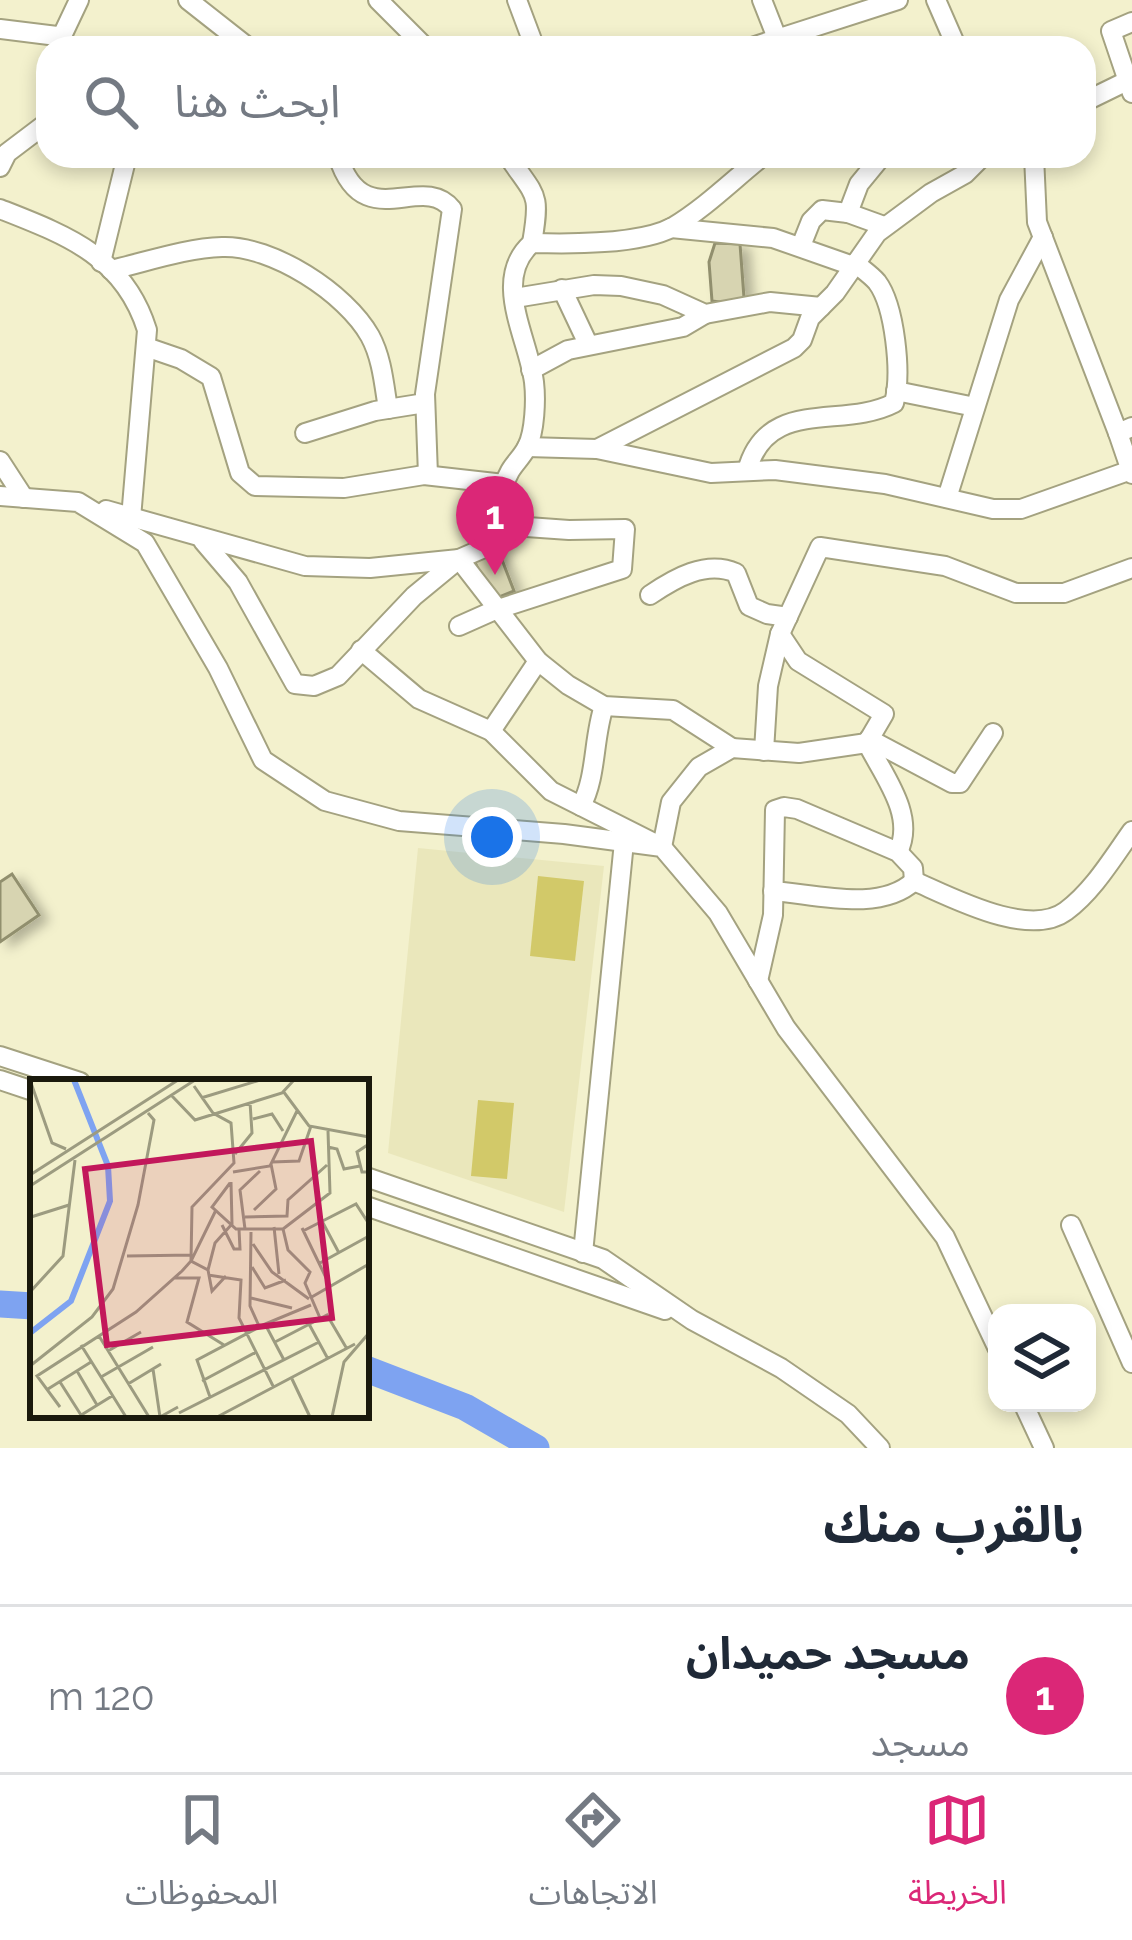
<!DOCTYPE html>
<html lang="ar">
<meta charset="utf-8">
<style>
body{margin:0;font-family:Raleway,"Noto Sans Arabic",sans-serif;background:#f2f2f3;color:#1f2937;direction:rtl}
.controls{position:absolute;right:36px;bottom:36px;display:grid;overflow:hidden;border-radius:24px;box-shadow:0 6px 18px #0003}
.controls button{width:108px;height:108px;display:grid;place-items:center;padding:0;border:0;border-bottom:3px solid #e0e1e3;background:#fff;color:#1f2937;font:60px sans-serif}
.you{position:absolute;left:492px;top:837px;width:42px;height:42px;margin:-30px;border:9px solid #fff;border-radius:50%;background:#1a73e8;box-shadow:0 0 0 18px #1a73e833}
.badge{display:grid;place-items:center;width:78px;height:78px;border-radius:50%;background:#db2777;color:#fff;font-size:39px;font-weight:700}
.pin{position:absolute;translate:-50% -99px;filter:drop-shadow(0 3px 6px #0008)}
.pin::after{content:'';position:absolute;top:63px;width:42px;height:36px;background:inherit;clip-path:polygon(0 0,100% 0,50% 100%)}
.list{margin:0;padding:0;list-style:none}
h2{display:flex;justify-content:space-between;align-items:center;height:156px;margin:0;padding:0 48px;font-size:51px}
h2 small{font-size:39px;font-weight:400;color:#747a83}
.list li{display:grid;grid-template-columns:78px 1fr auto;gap:36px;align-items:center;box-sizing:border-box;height:168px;padding:0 48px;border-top:3px solid #e0e1e3}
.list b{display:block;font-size:45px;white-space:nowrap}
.list p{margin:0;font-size:39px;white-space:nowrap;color:#747a83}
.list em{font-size:39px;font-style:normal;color:#747a83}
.icon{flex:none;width:66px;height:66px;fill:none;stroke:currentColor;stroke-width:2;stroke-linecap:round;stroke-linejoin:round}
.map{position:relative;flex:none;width:1132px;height:1448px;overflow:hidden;direction:ltr}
.search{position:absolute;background:#fff;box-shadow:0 6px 18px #0003;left:36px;right:36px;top:36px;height:132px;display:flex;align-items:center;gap:30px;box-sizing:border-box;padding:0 42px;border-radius:36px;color:#747a83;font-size:45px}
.sheet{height:324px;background:#fff}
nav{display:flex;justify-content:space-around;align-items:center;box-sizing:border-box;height:168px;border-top:3px solid #e0e1e3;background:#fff;font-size:33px;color:#747a83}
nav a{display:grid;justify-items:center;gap:6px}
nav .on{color:#db2777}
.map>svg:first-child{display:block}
.built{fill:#eae7bb}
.green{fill:#d2c969}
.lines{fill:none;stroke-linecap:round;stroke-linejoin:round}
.river{stroke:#7ea3f1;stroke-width:27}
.building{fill:#d7d4b1;stroke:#918f6e;stroke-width:3;filter:url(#shadow)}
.minor-casing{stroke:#a4a280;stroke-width:22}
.minor{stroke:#fff;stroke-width:18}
.inset-river{fill:none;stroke:#7ea3f1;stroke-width:6}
.inset-road{fill:none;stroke:#9c9b80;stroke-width:3}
.view{fill:#c2185b;fill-opacity:0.15;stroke:#c2185b;stroke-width:6}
.inset-edge{fill:none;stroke:#1a190c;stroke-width:6}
</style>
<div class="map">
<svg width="1132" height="1448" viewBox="0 0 1132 1448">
<defs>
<filter id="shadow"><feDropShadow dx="9" dy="5" stdDeviation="6" flood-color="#0004"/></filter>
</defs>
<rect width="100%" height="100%" fill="#f3f1cd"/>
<polygon class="built" points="418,848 604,866 564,1212 388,1153"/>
<g class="green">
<polygon points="538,876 584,881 575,961 530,956"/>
<polygon points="478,1100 514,1103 507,1179 471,1176"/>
</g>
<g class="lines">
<g class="river">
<polyline points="0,1304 33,1306"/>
<polyline points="366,1369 465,1407 536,1448"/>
</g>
</g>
<g class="building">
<polygon points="715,243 740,244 744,298 728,303 712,301 709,262"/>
<polygon points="499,552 514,591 492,600 474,560"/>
<polygon points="12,874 39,915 0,942 0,882"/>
</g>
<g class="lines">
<defs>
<g id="minor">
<polyline points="188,0 249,48"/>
<polyline points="378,0 426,48"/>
<polyline points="517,0 535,48"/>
<polyline points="762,0 777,38"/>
<polyline points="936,0 957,48"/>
<polyline points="1132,22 1111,31 1132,93"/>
<polyline points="0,29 57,36 70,48"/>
<polyline points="61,38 79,0"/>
<polyline points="749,48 898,0"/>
<polyline points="1084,102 1127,81"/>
<path d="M338 156C363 237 422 171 452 209L425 394 428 475"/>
<path d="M508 156C536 198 541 191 532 243"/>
<polyline points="1034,156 1037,222 1118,433 1132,427"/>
<polyline points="0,167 7,153 44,125"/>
<path d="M0 209C66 235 124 256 147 330L131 518"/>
<polyline points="848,213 859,184 882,156"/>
<polyline points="671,228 773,238 853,266"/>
<polyline points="801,246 811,221 822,210 848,213 884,226"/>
<polyline points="101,262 127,156"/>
<path d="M111 270C146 262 186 248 222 247 272 245 346 293 370 336 382 358 384 384 388 409"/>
<polyline points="562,289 588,344"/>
<polyline points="515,298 594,285 621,286 663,295 705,314 770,302 821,307"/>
<polyline points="146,347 181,359 211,377 240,473 255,486 344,488 424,475 504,484"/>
<polyline points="531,370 568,350 683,327 705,314"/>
<polyline points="896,391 975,407"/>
<polyline points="305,433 375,411 425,403"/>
<polyline points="1118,433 1132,474"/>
<polyline points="527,447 597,449 711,473 775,470 885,484 993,509 1021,509 1131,470"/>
<polyline points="597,449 794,348 802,340 810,318 835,293 877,233 931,193 965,174 983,156"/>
<polyline points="0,461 24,498"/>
<path d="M747 471C767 396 842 430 894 403 902 374 895 306 877 282 871 275 862 269 855 263"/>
<polyline points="0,496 78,502 145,543 218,668 263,760 325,801 399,821 564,834 662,847 718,913 786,1028 945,1237 997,1347"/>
<polyline points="947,498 1009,300 1043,237"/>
<polyline points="106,510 305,566 370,568 459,559 538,661 568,685 604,706 673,710 732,748"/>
<path d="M203 541 238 582 295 684 314 686 338 676 414 596 459 559 498 542C499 524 500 504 504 486 509 466 520 461 527 447 535 432 536 399 534 382 528 337 491 279 532 243 569 244 640 245 673 227 705 208 734 179 763 156"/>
<path d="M650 595C675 578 706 560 736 573L749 606 767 614 788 617"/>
<polyline points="459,626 495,610 622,569 625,529 569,530 499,525"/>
<polyline points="361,650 419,699 491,731 551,791 662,847 671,802 699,767 732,748 799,753 867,743 884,714 798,661 780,634"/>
<polyline points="491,731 538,661"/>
<polyline points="869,739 952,783 960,783 993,733"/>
<path d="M867 743C884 776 916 816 898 852"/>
<polyline points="764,751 768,686 780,634 820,547 945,566 1016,593 1064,593 1132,568"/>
<path d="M581 806C597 777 593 738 604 706"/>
<path d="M914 881C951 897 1029 939 1066 911 1093 891 1112 859 1132 831"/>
<path d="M773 891C815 894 880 913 914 881"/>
<polyline points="758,981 773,915 775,810 784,807 797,809 898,852 913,868 914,881"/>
<polyline points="0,1056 80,1082"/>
<polyline points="0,1080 33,1091"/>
<polyline points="366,1177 603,1259 692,1320 781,1368 848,1414 880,1448"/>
<polyline points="366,1206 665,1310"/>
<polyline points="1071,1225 1132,1363"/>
<polyline points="583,1253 624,842"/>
<polyline points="1023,1403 1044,1448"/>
</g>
</defs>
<use href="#minor" class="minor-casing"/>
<use href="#minor" class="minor"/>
</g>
<g transform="translate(30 1079)">
<rect width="339" height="339" fill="#f3f1cd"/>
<path class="inset-river" d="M0 254 41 222 80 122 78 87 44 1"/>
<path class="inset-road" d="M0 1 22 64 36 70M253 12 279 47 339 58M142 17 165 41 252 14 264 1M171 19 230 1M223 40 242 35 253 52M339 65 327 73 332 93H339M298 68 307 70 314 90 330 87M205 75 222 54 220 23M242 83 269 82 281 47M203 93 240 87 267 32M0 96 148 1M200 104 182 128 206 150H253L258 171 280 193 275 204 290 239M0 107 165 1M186 131 161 182 178 191 182 212 196 197M224 131 246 110 241 85M1 138 39 126M215 138 257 137 258 121 297 86M292 142 309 174M192 146 204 170H210L209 150M244 148 249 195M272 149 300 207M215 150 210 111 230 92M253 150 300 114 298 52M273 152 326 125 339 145M221 153 220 227 229 247M223 165 242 193 279 220M97 177 162 176M290 184 339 157M222 188 235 209 256 201M178 191 185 164 202 145 201 103M178 196 211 201 209 239 244 309M144 199H169L157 243 194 266M0 213 33 177 45 81M221 219 262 229M280 219 339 185M279 245 298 280M69 257 119 338M245 263 297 236 317 270M51 266 96 338M78 272 111 253M254 281 235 245 281 226M0 287 62 238 83 210 108 126 124 41 118 34M123 290 130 338 148 328M47 292 67 326M71 298 123 268M262 300 280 338M172 302 226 273M30 303 51 336M98 305 131 285M18 310 61 283M180 318 167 281 235 245M30 328 7 297 106 233 152 192 161 182 162 128 204 84 201 44 183 34 164 7M149 334 289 263M48 338 82 317M187 338 325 265M302 338 314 283 339 254"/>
<path class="view" d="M281 62 302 239 77 266 55 90Z"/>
<rect width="339" height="339" class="inset-edge"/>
</g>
</svg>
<div class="controls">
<button><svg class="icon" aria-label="layers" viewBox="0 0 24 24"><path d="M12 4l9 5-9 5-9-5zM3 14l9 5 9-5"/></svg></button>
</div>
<div class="you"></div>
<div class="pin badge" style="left:495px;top:575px">1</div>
<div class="search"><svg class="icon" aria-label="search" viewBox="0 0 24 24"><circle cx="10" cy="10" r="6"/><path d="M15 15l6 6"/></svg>ابحث هنا</div>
</div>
<section class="sheet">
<h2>بالقرب منك<small></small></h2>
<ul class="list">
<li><span class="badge">1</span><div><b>مسجد حميدان</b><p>مسجد</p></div><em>120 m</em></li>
</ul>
</section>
<nav>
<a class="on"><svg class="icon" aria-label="map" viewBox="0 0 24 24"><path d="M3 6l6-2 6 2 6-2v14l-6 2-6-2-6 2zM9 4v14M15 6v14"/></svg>الخريطة</a>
<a><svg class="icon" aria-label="directions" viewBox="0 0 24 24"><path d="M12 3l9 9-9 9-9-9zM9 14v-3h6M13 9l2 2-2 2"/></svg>الاتجاهات</a>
<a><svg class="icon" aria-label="saved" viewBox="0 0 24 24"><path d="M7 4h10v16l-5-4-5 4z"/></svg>المحفوظات</a>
</nav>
